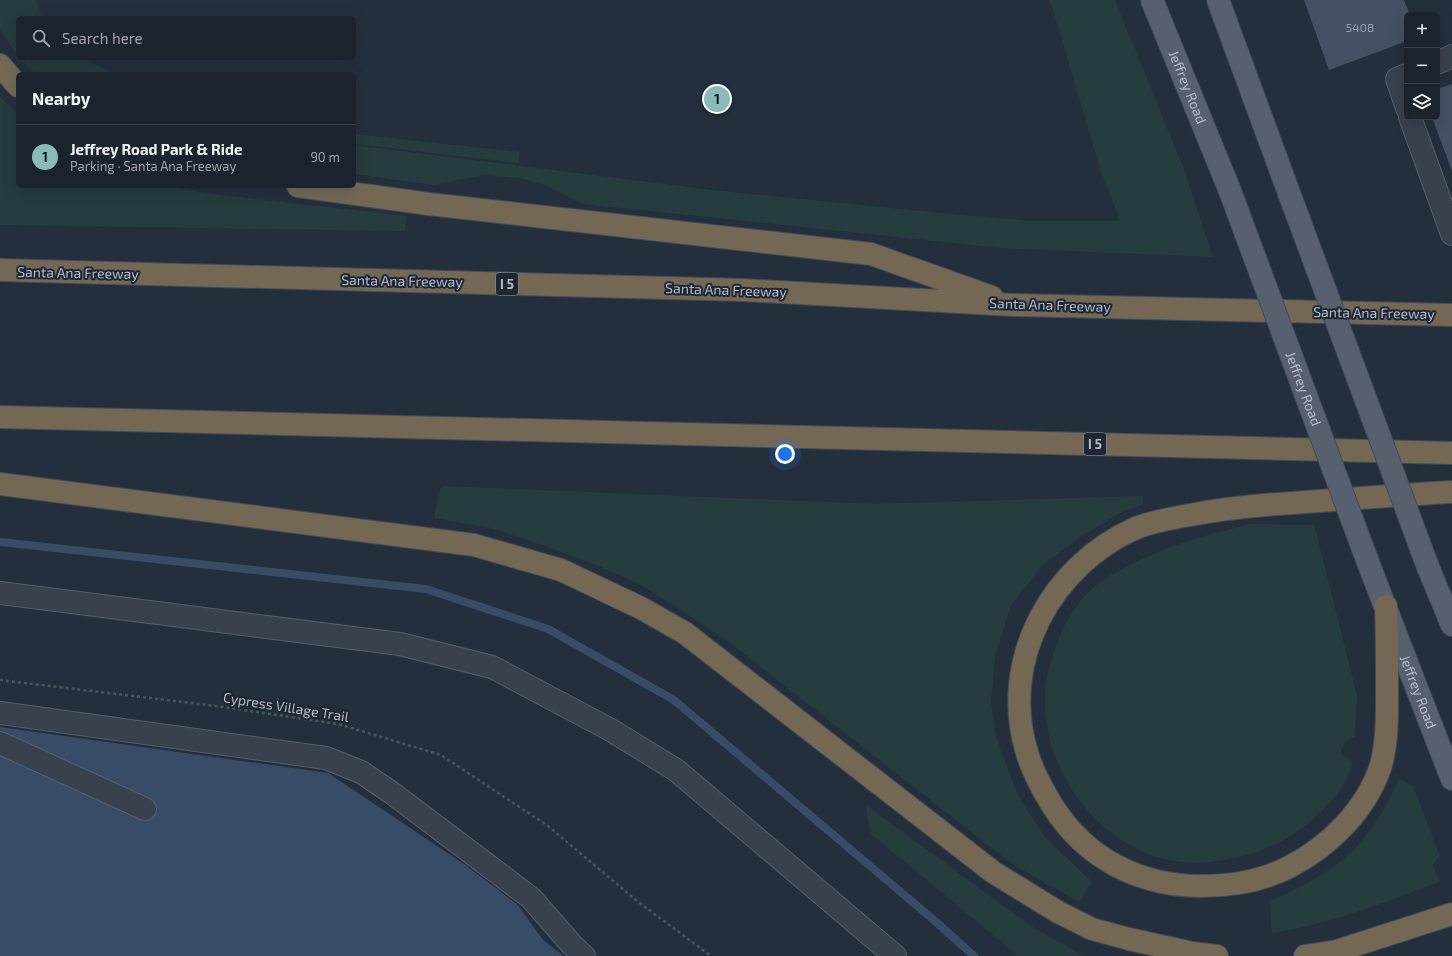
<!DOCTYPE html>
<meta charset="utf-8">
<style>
body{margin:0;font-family:"Exo 2",sans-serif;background:#282f3a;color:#f1f3f6}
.controls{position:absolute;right:12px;top:12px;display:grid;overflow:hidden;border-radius:6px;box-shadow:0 4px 16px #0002}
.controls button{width:36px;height:36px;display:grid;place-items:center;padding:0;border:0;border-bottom:1px solid #39404a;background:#1b232e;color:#f1f3f6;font:20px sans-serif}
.you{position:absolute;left:785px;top:454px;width:14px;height:14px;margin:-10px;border:3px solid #fff;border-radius:50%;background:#1a73e8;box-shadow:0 0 0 6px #1a73e833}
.badge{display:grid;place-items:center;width:26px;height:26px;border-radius:50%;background:#8bbbb9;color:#111;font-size:13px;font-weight:700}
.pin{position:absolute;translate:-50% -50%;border:2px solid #fff;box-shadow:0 1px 4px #0006}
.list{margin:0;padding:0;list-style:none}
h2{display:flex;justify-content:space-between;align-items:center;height:52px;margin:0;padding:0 16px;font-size:17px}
h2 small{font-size:13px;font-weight:400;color:#a0a4aa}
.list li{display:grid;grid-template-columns:26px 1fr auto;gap:12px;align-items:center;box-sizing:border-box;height:64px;padding:0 16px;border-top:1px solid #39404a}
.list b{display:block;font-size:15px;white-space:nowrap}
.list p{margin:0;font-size:13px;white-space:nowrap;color:#a0a4aa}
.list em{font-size:13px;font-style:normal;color:#a0a4aa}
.icon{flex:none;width:22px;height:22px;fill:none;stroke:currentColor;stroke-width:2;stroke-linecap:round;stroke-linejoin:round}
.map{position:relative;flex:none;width:1452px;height:956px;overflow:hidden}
.search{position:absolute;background:#1b232e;box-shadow:0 4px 16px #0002;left:16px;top:16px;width:340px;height:44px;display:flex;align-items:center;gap:10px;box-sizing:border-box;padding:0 14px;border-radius:6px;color:#a0a4aa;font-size:15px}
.panel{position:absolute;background:#1b232e;box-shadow:0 4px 16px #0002;left:16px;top:72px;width:340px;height:116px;border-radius:6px}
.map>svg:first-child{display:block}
.green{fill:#263c3f}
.water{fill:#394c67}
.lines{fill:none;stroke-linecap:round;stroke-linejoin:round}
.stream{stroke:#394c67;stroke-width:8}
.building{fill:#455162}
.minor-casing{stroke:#565f6c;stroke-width:24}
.major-casing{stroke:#414a57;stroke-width:24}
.highway-casing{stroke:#434c59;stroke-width:24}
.path{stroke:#44595c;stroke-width:2.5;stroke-dasharray:3 3;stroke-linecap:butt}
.minor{stroke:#38414e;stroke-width:22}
.major{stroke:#56606e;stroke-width:22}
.highway{stroke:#746855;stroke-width:22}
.major-bridge-casing{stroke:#414a57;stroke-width:24;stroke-linecap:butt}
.major-bridge{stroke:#56606e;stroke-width:22}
.labels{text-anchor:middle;stroke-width:4;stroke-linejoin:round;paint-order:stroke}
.number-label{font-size:12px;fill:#98a1af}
.shield{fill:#1d2633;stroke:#878f9c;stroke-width:1}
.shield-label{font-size:13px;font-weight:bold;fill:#b4bcc9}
.street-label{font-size:14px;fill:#b4bcc9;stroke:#1d2633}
</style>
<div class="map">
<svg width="1452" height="956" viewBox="0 0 1452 956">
<rect width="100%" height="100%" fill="#242f3e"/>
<g class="green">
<polygon points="0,0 36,0 42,18 18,18 18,56 0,30"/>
<polygon points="1050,0 1115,0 1185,172 1213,257 1001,248 583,204 545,185 520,178 483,175 433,185 354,174 354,145 712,190 961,215 1033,221 1120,221 1101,171"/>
<polygon points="20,58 83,58 114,74 35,74"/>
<polygon points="0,97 18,114 18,186 164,186 213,194 407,216 405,231 0,225"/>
<polygon points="354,134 520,152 519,163 354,144"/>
<polygon points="441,486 874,504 1143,496 1142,505 1124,511 1083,535 1043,565 1011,605 995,657 991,701 996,738 1018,795 1044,836 1092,882 1079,902 1012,864 729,642 670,603 639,584 594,564 530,541 491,528 434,518"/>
<path d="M1250 524 1314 525 1357 695 1355 737C1345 740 1342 745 1341 754L1352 762C1349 790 1314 821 1292 835 1258 857 1205 869 1164 859 1094 841 1043 768 1045 697 1045 680 1050 663 1056 647 1065 621 1079 597 1102 581 1108 576 1117 572 1124 568 1164 546 1206 535 1250 524Z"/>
<path d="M1399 778 1413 786 1440 856 1433 865 1440 882C1385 902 1331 924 1272 933L1270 901C1335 874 1371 845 1399 778Z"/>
<polygon points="866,805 1031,926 1084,956 1018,956 870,833"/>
</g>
<polygon class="water" points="0,727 328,773 464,864 518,905 543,940 564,956 0,956"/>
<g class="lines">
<polyline class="stream" points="0,542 426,589 548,629 674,700 935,921 974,956"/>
</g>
<g class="building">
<polygon points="1304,0 1404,0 1410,15 1407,15 1407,41 1329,70"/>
<polygon points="1452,84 1452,171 1432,117 1437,117 1437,89"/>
</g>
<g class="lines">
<defs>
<g id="minor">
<polyline points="1437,63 1452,56"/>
<polyline points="1407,75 1397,79 1407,108"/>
<polyline points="1410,117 1452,234"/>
<polyline points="0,593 400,644 492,667 609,729 676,770 895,956"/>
<polyline points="0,713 326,758 361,772 392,793 531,898 572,945 584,956"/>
<polyline points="0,743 145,809"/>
</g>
<g id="major">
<path id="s1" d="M1152 0 1230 191"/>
<polyline points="1218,0 1289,193"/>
<path id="s2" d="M1369 565 1452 779"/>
<polyline points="1428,567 1452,625"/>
</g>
<g id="highway">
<polyline points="0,65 18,86"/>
<polyline points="298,186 429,204 871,254 992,297"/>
<polyline points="0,270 743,290 1013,305 1452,315"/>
<polyline points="0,417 1452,453"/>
<polyline points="0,484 474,545 561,570 641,608 685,633 993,872 1058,912 1092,929 1129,939 1192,953 1217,956"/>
<path d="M1386 606C1387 632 1387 659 1387 685 1387 712 1388 739 1381 765 1367 809 1330 846 1289 867 1262 881 1232 886 1201 886 1139 886 1085 858 1052 805 1041 787 1031 769 1026 749 1000 659 1052 565 1136 528 1151 522 1168 519 1184 516 1221 509 1255 505 1293 503 1346 499 1399 495 1452 492"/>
<polyline points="1305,956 1337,951 1452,914"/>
</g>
</defs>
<use href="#minor" class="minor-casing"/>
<use href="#major" class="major-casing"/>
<use href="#highway" class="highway-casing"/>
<polyline class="path" points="0,680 216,706 338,724 441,755 548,826 637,901 711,956"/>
<use href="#minor" class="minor"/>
<use href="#major" class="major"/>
<use href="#highway" class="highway"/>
<defs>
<g id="major-bridge">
<path id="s3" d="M1230 191 1369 565"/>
<polyline points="1289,193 1428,567"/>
</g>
</defs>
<use href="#major-bridge" class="major-bridge-casing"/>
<use href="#major-bridge" class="major-bridge"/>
</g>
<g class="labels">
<g class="number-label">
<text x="1360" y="32">5408</text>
</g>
<g class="shield">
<rect x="496" y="273" width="22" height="22" rx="3"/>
<rect x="1084" y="433" width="22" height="22" rx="3"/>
</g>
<g class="shield-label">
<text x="507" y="289">I 5</text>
<text x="1095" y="449">I 5</text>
</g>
<g class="street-label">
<text dy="5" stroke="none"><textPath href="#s1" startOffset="94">Jeffrey Road</textPath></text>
<text transform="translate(78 273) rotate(1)" y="5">Santa Ana Freeway</text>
<text transform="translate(402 281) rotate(1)" y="5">Santa Ana Freeway</text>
<text transform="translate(726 290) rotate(2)" y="5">Santa Ana Freeway</text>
<text transform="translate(1050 305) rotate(2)" y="5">Santa Ana Freeway</text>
<text transform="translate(1374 313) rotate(1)" y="5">Santa Ana Freeway</text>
<text dy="5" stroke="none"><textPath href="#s3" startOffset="211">Jeffrey Road</textPath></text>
<text dy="5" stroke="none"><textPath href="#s2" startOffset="136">Jeffrey Road</textPath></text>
<text transform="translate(286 707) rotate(9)" y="5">Cypress Village Trail</text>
</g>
</g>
</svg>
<div class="controls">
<button>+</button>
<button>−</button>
<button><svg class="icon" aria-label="layers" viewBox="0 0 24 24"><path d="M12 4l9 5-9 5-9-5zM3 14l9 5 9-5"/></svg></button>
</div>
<div class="you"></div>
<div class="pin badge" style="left:717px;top:99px">1</div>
<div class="search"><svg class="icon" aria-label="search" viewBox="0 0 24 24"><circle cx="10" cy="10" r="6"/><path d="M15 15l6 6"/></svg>Search here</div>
<section class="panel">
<h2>Nearby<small></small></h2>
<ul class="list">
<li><span class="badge">1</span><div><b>Jeffrey Road Park &amp; Ride</b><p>Parking · Santa Ana Freeway</p></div><em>90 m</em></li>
</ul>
</section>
</div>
